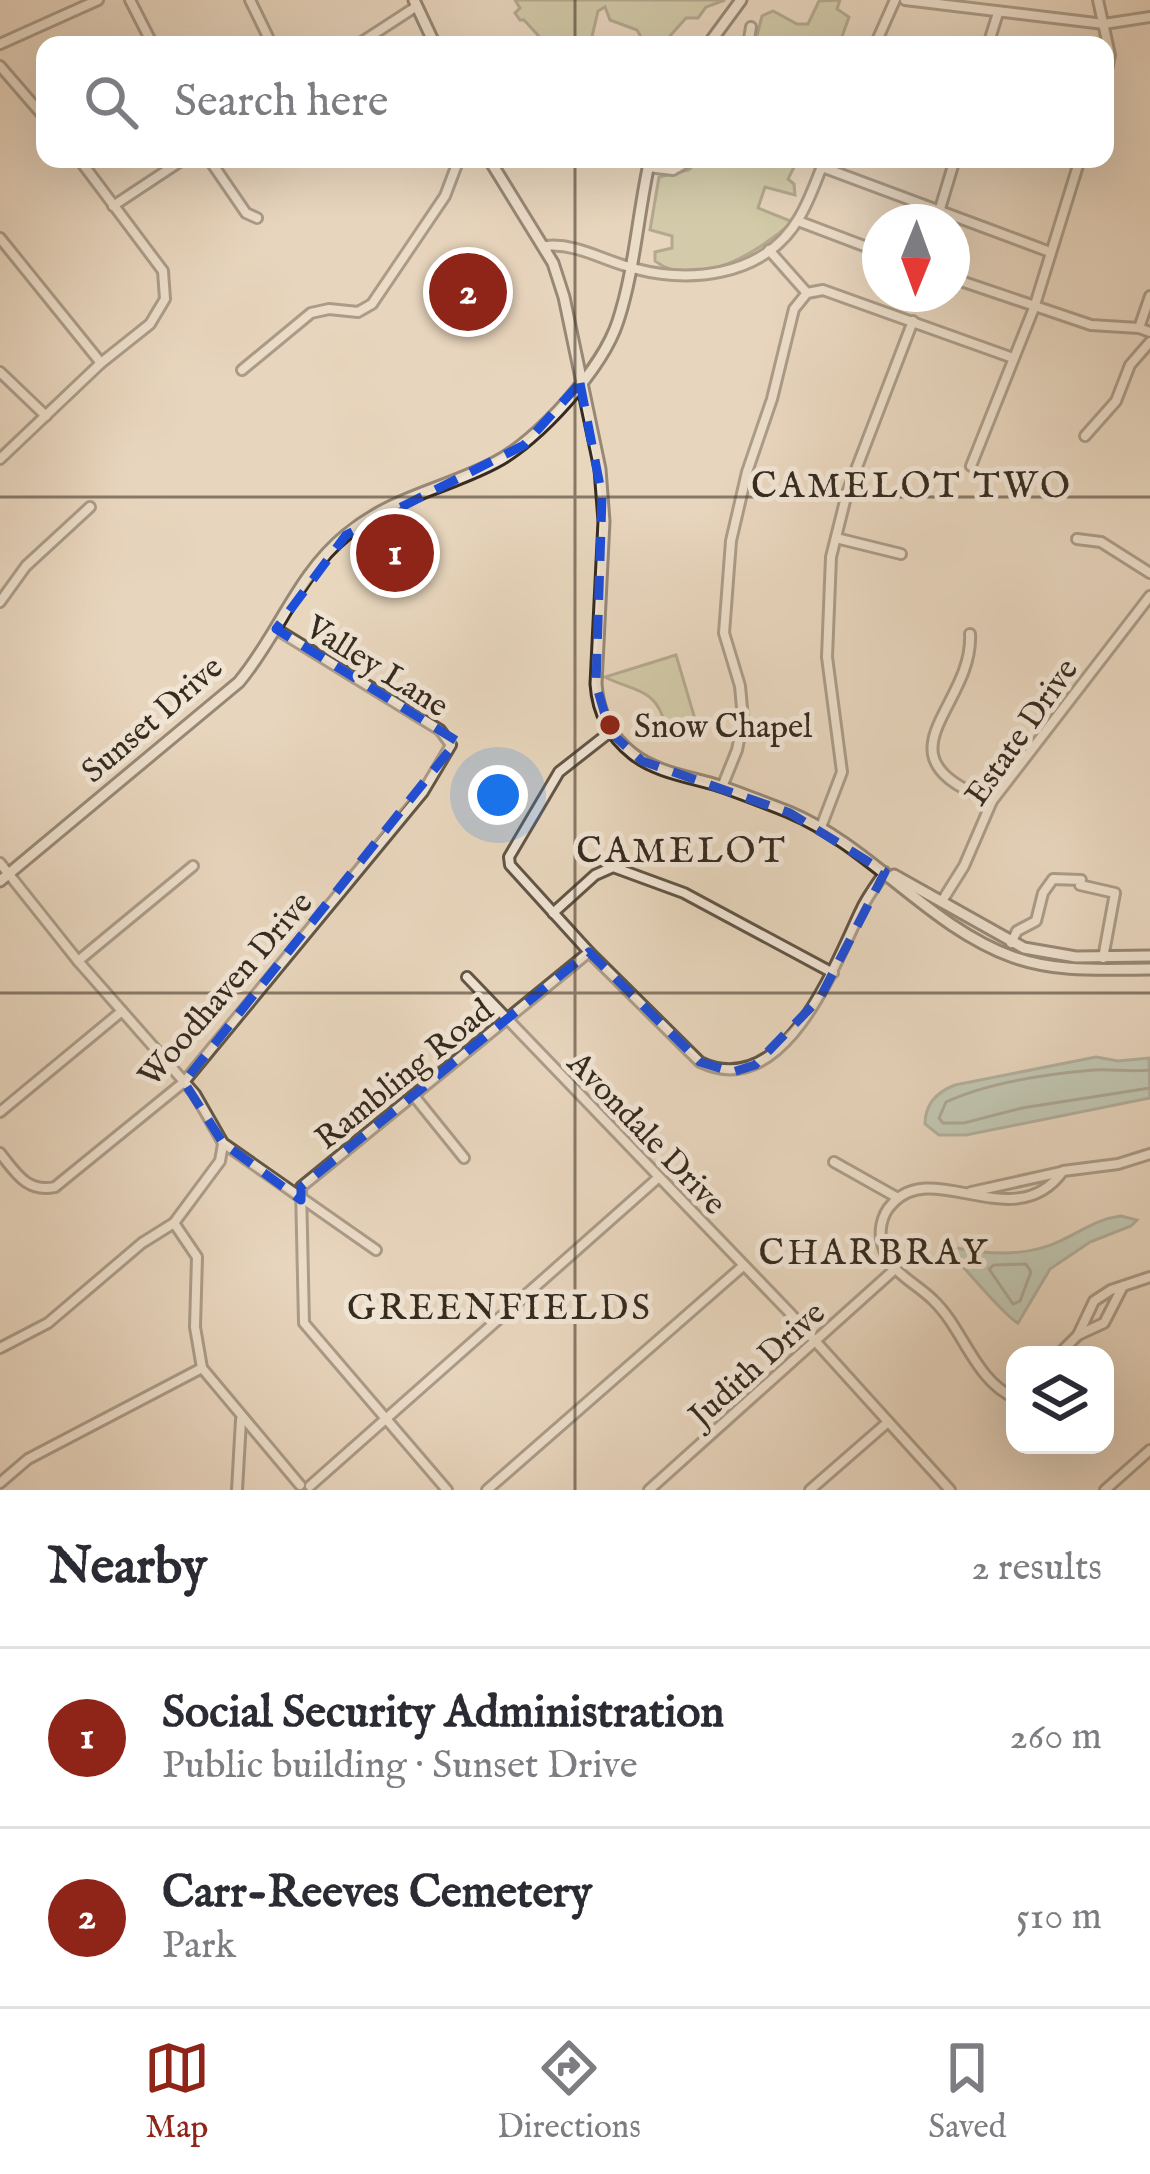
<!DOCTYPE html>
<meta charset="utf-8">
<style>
body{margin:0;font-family:"IM FELL English",serif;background:#f2f2f3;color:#2b2b33}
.controls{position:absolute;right:36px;bottom:36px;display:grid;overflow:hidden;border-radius:24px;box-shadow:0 12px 48px #0002}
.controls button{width:108px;height:108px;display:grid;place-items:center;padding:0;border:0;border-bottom:3px solid #e1e1e2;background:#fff;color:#2b2b33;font:60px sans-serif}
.compass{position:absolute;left:862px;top:204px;width:108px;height:108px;border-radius:50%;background:#fff;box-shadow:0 12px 48px #0002;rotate:181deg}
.you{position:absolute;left:498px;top:795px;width:42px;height:42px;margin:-30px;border:9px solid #fff;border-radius:50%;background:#1a73e8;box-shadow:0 0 0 18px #1a73e833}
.badge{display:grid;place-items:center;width:78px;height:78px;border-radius:50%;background:#8f2418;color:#fff;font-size:39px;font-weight:700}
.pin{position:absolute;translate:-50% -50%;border:6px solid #fff;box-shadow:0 3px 12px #0006}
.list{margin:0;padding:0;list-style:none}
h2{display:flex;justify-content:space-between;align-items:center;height:156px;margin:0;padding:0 48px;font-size:51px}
h2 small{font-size:39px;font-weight:400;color:#7c7c81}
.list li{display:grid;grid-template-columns:78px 1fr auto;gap:36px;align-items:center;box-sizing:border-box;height:180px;padding:0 48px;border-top:3px solid #e1e1e2}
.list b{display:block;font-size:45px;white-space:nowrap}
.list p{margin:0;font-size:39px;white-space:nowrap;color:#7c7c81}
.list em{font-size:39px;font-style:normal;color:#7c7c81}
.icon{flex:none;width:66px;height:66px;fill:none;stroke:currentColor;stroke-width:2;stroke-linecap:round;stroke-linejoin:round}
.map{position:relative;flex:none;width:1150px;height:1490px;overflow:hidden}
.search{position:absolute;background:#fff;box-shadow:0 12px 48px #0002;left:36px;right:36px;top:36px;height:132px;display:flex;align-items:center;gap:30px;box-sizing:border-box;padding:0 42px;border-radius:24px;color:#7c7c81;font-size:45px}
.sheet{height:516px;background:#fff}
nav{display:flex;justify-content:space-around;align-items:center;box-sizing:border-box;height:168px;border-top:3px solid #e1e1e2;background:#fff;font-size:33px;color:#7c7c81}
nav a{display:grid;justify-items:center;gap:6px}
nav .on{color:#8f2418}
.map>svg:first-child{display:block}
.green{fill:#b8bd8f;stroke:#777457;stroke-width:3}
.water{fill:#98baab;stroke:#718173;stroke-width:3}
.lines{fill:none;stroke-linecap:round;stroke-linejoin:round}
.shore{stroke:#677265;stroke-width:3}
.street-casing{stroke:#625646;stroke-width:14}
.secondary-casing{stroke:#362b1f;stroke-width:15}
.street{stroke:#f0e4d4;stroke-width:8}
.secondary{stroke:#f0e4d4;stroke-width:9}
.marked{fill:none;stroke:#1d4ed8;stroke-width:9;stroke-dasharray:24 15;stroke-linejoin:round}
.grid{fill:none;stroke:#362b1f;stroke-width:3;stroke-opacity:0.55}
.poi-dot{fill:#8f2418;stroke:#f0e4d4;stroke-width:4.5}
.labels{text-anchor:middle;stroke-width:10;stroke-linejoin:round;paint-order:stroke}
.street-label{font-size:33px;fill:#362b1f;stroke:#f0e4d4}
.poi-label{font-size:33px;fill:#362b1f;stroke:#f0e4d4;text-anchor:start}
.neighbourhood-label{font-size:36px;letter-spacing:3px;fill:#362b1f;stroke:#f0e4d4}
</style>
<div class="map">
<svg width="1150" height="1490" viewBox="0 0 1150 1490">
<rect width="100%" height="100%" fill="#e8d6bd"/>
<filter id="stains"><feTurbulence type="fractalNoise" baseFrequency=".00167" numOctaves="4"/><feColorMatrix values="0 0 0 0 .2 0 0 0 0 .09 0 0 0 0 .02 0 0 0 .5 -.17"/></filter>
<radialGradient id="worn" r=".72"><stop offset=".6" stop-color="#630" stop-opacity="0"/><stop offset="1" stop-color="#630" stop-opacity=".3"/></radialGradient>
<g class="green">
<polygon points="515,0 725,0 706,7 698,18 686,18 662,45 645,44 637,30 610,20 605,7 598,11 590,45 547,45 524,20 520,20 515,13 520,8"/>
<polygon points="840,0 837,9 849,17 839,45 755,43 762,16 773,11 797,24 808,24 819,1"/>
<path d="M700 159H798L788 179 794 184 795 195 765 187 758 208 793 222C760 250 697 293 655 261V252L672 248V236L650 230 659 177 689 170Z"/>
<path d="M676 655 695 719 665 725C657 687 631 691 605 677Z"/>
</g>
<g class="water">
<path d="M1096 1057 1118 1061 1149 1058 1150 1098 966 1135H939L925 1124C925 1104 937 1092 955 1085Z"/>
<path d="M1121 1216 1137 1220 1131 1226 1090 1242 1050 1269 1018 1323C1006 1318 967 1270 953 1256L956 1248C990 1255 1027 1257 1060 1241 1082 1231 1096 1219 1121 1216Z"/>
</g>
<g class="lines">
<g class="shore">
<path d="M1150 1070C1131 1072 1112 1069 1094 1070 1047 1074 989 1082 946 1102L939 1118 943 1123H964L1022 1108 1150 1088"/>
<polygon points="1026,1264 1031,1272 1020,1301 1013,1304 989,1269 994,1265"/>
</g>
<defs>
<g id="street">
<polyline points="130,0 153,45"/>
<polyline points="250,0 268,37"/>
<polyline points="905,0 1104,24 1150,17"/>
<polyline points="1098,0 1110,55 1105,80"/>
<polyline points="0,44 98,0"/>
<polyline points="357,45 417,6"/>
<polyline points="748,45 751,27"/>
<polyline points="875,45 895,0"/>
<polyline points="988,45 998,13"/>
<polyline points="0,66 45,118"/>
<polyline points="209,159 246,213 257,218"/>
<polyline points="648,167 673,170 692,159"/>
<polyline points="822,167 1050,252"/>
<polyline points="113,206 184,159"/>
<polyline points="939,212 955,159"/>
<polyline points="798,221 880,252"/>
<polyline points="0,238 101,363"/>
<path d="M546 246C574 243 599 258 626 266 685 285 764 278 799 218 810 200 817 178 825 159"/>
<polyline points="769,250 807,293"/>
<polyline points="952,278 1091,325 1139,328 1150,332"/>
<polyline points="1139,328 1150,296"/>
<polyline points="242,370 311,313 329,309 358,312 372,304 445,196 459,159"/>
<polyline points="0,372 46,416"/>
<polyline points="1085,436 1116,401 1130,365 1150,342"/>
<polyline points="0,459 101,363 150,324 165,299 163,271 79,159"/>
<polyline points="971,466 1034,308 1080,159"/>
<polyline points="836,538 901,554"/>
<polyline points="1077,539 1101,542 1150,573"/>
<polyline points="0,602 26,566 90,507"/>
<path d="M970 634C974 708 870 756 992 801"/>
<path d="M610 732 559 772 509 857 510 865 589 952 700 1062C783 1102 833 969 860 912 866 898 876 885 885 872"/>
<polyline points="722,787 737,750 743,719 740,686 724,633 731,541 747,472 772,399 794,309 807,293 823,290 1013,358"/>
<polyline points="821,827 842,772 827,657 831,557 847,493 913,321"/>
<polyline points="0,863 78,961 195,1094 223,1143 376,1250"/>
<polyline points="942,901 964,866 992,801 1150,596"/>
<polyline points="553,913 595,875 613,867 684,893 833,973"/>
<polyline points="1011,943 1017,931 1036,921 1043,893 1053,879 1081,880 1080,885 1115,893 1103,958"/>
<polyline points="78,961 193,866"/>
<polyline points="467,977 788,1311 950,1490"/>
<polyline points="414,1096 464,1158"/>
<polyline points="0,1112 122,1011"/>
<path d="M0 1153C16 1173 27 1193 55 1187L184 1082 423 792 451 745 440 730 276 629"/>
<polyline points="834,1162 898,1198"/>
<polyline points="971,1192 1061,1172"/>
<polyline points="174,1223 197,1257 195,1327 202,1368 300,1485"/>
<polyline points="1078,1335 1104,1323 1122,1288"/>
<polyline points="0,1348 48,1323 142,1243 174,1223 220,1161 223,1144"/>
<polyline points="1058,1355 1078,1335 1094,1301 1111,1290 1150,1277"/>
<path d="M1015 1398C975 1381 963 1328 933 1300 915 1282 891 1274 883 1247 878 1233 881 1215 892 1204 933 1157 1015 1238 1063 1171L1118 1164 1150 1154"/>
<polyline points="0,1483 28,1459 202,1368"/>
<polyline points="310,1486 659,1177"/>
<polyline points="237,1490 241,1420"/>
<polyline points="447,1490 304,1323 301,1187 589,952"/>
<polyline points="487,1490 743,1266"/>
<polyline points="649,1490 894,1270"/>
<polyline points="810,1490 888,1422"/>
<polyline points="1105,1490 1150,1450"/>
</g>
<g id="secondary">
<polyline points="414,0 435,45"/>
<polyline points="708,45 741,0"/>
<path d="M489 159 553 263 564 297 600 469 604 521 596 684C598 713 610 736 633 754 657 773 692 777 720 786 743 794 766 803 789 812 872 847 928 926 1013 957 1058 973 1103 969 1150 969"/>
<polyline points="894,875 1024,948 1076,957 1150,956"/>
<path d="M0 881 239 682C279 634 297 575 346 535 393 496 442 490 494 463 538 441 603 368 618 321 635 269 638 212 650 159"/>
</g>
</defs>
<use href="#street" class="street-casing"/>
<use href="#secondary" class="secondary-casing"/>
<use href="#street" class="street"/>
<use href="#secondary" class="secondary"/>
</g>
<path d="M0 0H1150V1490H0ZM580 383 602 496 596 684 610 732 642 761 790 813 885 872 820 998 755 1065 733 1072 700 1062 589 952 301 1187V1200L223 1143 184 1082 457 741 276 629 346 535 524 445Z" fill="#e8d6bd" fill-opacity=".55" fill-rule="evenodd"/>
<path class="marked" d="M580 383 602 496 596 684 610 732 642 761 790 813 885 872 820 998 755 1065 733 1072 700 1062 589 952 301 1187V1200L223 1143 184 1082 457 741 276 629 346 535 524 445Z"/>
<path class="grid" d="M575 0V45M575 159V1490M0 497H1150M0 993H1150"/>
<circle class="poi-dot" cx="610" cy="725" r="12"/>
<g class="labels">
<g class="street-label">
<text transform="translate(378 665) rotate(32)" y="12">Valley Lane</text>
<text transform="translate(151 718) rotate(-41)" y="12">Sunset Drive</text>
<text transform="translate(1020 731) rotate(-55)" y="12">Estate Drive</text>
<text transform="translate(224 988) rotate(-49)" y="12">Woodhaven Drive</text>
<text transform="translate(403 1073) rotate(-39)" y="12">Rambling Road</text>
<text transform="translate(648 1132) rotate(46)" y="12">Avondale Drive</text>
<text transform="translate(756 1363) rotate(-42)" y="12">Judith Drive</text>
</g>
<g class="poi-label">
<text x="634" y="737">Snow Chapel</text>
</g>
<g class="neighbourhood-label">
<text x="912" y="497">CAMELOT TWO</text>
<text x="682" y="862">CAMELOT</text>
<text x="874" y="1264">CHARBRAY</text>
<text x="500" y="1319">GREENFIELDS</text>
</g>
</g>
<rect width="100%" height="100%" filter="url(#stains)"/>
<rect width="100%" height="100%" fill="url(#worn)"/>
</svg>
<div class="controls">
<button><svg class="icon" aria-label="layers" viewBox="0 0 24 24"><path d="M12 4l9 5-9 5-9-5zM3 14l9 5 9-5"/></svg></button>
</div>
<svg class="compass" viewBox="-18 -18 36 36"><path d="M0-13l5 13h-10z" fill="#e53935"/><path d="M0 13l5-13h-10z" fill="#7c7c81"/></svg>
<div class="you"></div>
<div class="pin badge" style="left:395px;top:553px">1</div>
<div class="pin badge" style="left:468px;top:292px">2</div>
<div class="search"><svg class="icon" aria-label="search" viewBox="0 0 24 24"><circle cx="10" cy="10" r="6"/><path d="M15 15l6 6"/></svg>Search here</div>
</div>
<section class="sheet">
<h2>Nearby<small>2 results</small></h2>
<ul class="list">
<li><span class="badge">1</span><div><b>Social Security Administration</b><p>Public building · Sunset Drive</p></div><em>260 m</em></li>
<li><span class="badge">2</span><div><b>Carr-Reeves Cemetery</b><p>Park</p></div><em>510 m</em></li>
</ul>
</section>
<nav>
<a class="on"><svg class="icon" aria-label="map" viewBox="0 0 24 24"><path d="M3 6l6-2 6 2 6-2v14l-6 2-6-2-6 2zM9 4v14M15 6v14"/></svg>Map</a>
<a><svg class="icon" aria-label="directions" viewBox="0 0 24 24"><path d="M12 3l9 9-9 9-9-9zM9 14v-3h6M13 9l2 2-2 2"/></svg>Directions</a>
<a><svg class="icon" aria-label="saved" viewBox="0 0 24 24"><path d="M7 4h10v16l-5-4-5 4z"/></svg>Saved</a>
</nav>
